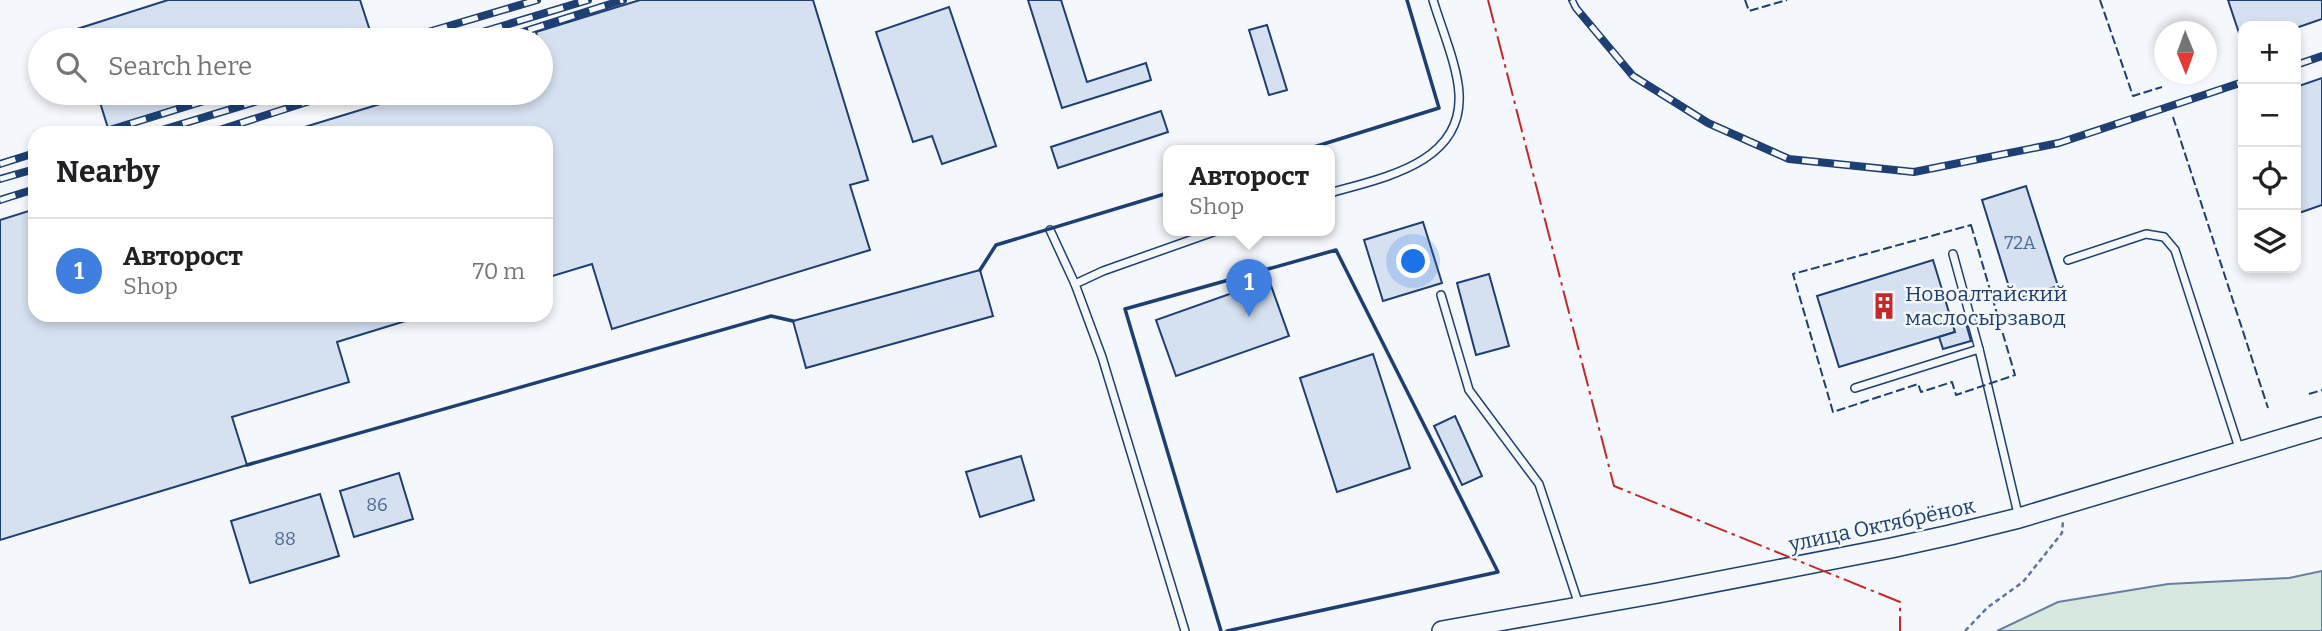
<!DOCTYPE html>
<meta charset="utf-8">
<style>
body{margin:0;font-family:Bitter,serif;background:#f6f6f6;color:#202124}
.controls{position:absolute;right:21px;top:21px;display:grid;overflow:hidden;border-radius:14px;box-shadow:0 4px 10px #0003}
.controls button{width:63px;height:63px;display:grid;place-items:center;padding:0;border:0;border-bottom:2px solid #e0e0e0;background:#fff;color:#202124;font:35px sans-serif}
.compass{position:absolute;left:2154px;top:21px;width:63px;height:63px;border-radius:50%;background:#fff;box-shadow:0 4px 10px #0003;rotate:179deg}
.you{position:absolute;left:1414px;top:262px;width:24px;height:24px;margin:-18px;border:5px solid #fff;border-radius:50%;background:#1a73e8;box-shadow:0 0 0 10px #1a73e833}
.badge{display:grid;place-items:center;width:46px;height:46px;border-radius:50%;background:#1a73e8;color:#fff;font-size:23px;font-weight:700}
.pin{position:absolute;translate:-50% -58px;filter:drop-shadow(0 2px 4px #0008)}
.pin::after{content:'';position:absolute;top:37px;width:24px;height:21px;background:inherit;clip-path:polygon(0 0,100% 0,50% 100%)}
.popup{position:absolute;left:1163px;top:145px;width:172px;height:91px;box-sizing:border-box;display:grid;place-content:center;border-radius:14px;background:#fff;filter:drop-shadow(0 2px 5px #0005);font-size:23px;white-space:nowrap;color:#757577}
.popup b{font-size:26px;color:#202124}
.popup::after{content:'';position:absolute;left:50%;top:100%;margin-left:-14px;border:14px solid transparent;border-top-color:#fff}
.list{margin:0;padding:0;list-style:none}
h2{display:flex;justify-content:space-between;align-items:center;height:91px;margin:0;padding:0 28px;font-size:30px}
h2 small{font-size:23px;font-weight:400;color:#757577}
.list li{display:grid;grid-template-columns:46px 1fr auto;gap:21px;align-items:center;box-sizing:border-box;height:105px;padding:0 28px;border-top:2px solid #e0e0e0}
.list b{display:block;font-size:26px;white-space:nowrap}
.list p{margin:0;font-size:23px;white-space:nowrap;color:#757577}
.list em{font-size:23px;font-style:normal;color:#757577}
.icon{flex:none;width:38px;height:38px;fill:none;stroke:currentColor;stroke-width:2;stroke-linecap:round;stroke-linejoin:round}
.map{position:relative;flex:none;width:2322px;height:631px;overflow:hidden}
.search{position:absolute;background:#fff;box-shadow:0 4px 10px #0003;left:28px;top:28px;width:525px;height:77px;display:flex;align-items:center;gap:18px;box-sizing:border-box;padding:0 24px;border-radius:38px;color:#757577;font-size:26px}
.panel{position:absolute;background:#fff;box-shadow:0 4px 10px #0003;left:28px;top:126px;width:525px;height:196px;border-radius:21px}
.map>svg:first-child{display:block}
.green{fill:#d7e8df;stroke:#687fa3;stroke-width:2}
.building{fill:#d5e0f0;stroke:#1d3f73;stroke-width:2}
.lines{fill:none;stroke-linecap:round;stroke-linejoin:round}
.service-casing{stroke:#1d3f73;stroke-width:10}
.tertiary-casing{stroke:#1d3f73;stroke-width:22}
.path{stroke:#5e769c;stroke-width:2.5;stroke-dasharray:5 3.5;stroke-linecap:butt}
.service{stroke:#f4f7fb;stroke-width:7}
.tertiary{stroke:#f4f7fb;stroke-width:19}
.rail-casing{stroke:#1d3f73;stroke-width:8}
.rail{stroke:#f4f7fb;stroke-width:5;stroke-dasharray:16;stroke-linecap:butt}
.fence{stroke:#1d3f73;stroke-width:2;stroke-dasharray:9 3.5;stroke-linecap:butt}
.wall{stroke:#1d3f73;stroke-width:3.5}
.power{stroke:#c62828;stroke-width:2;stroke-dasharray:24 5 3.5 5;stroke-linecap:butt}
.labels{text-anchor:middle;stroke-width:5;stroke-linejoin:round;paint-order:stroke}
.number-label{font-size:18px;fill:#4b6792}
.poi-label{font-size:21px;fill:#1d3f73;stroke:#f4f7fb;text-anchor:start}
.street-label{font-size:21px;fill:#1d3f73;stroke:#f4f7fb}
</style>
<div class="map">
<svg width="2322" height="631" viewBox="0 0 2322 631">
<rect width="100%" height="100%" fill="#f4f7fb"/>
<polygon class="green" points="2322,571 2322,631 1997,631 2058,602 2168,584 2289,578"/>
<g class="building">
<polygon points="168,0 360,0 373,40 80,40 77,29"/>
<polygon points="640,0 813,0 868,180 850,185 870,250 612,329 592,264 546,278 546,133 285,133 416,93 541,93 541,55 543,54 541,40 538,40 536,32"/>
<polygon points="1028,0 1061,0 1087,82 1146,63 1151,80 1062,108"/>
<polygon points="2228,0 2322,0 2322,19 2296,28 2243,26 2243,45"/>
<polygon points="949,7 996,146 942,164 932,136 913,142 876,32"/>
<polygon points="1267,25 1287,90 1269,95 1249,30"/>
<polygon points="2322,78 2322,205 2296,214 2296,87"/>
<polygon points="97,93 220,93 108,128"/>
<polygon points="1161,111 1168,132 1058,168 1051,147"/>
<polygon points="2026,186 2058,286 2013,300 1982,200"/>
<polygon points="35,209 35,315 425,315 337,342 349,382 232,417 247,465 0,540 0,220"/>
<polygon points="1423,222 1442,283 1383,301 1364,240"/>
<polygon points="1933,260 1955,332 1839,367 1817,296"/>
<polygon points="980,270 993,316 806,368 793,321"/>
<polygon points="1489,274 1509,346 1476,355 1457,283"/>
<polygon points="1269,280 1289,336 1176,376 1156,320"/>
<polygon points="1963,313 1971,341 1943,349 1939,337 1955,332 1951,317"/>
<polygon points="1373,354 1410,468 1337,492 1300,378"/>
<polygon points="1455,416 1482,476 1462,485 1434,426"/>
<polygon points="1021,456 1034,500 980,517 966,472"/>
<polygon points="399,473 413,519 354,537 340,491"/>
<polygon points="320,494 339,556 250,583 231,521"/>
</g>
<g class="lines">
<defs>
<g id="service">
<path d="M1330 193C1381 178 1463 164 1459 94 1458 67 1441 27 1433 0"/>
<polyline points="1050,230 1075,284"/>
<polyline points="1953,254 1979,349"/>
<polyline points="2068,260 2146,234 2164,237 2175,250 2240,451"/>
<polyline points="1441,295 1469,390 1539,484 1579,605"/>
<polyline points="1855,388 1979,349 2019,518"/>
<polyline points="1185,631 1102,357 1075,284 1103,271 1216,231"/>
</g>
<polyline id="tertiary" points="1442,631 1658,593 1891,548 1950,535 2019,518 2322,427"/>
</defs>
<use href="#service" class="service-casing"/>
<use href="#tertiary" class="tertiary-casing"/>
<polyline class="path" points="1965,631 1988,607 2023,582 2062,533 2063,521"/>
<use href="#service" class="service"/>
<use href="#tertiary" class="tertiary"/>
<defs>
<g id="rail">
<polyline points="1572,0 1576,8 1633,76 1708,123 1789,159 1914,172 2059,143 2243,82"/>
<polyline points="401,40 537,0"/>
<polyline points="456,40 588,0"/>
<polyline points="498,40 623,0"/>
<polyline points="2296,65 2322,56"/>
<polyline points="100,133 230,93"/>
<polyline points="152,133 284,93"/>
<polyline points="210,133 335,93"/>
<polyline points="0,164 35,153"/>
<polyline points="0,179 35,169"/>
<polyline points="0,200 35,189"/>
</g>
</defs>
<use href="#rail" class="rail-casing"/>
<use href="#rail" class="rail"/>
<g class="fence">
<polyline points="1745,0 1749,11 1787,0"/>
<polyline points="2100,0 2133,96 2162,87"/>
<polyline points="2173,117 2268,408"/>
<polygon points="1971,225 2015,375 1956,395 1952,382 1921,392 1918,384 1833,412 1793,274"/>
<polyline points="2309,394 2322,390"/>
</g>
<g class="wall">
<polyline points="1301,151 1439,108 1407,0"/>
<polyline points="980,270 996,245 1168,193"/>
<polyline points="247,465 771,316 793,321"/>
<polyline points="1221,631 1125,309 1336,250 1498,572 1227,631"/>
</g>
<polyline class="power" points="1488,0 1614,486 1900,602 1900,631"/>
</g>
<defs>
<symbol id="building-bare" viewBox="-9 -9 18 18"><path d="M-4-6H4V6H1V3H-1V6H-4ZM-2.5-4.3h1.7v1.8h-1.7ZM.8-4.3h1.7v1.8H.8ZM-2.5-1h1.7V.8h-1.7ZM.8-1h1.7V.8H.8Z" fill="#c62828" stroke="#f4f7fb" stroke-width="2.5" paint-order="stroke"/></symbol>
</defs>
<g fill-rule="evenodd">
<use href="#building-bare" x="1865" y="287" width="38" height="38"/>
</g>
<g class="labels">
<g class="number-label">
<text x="2020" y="249">72А</text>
<text x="377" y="511">86</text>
<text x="285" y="545">88</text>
</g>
<g class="poi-label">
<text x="1905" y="301">Новоалтайский<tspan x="1905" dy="24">маслосырзавод</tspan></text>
</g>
<g class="street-label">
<text transform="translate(1882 525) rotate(-12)" y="7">улица Октябрёнок</text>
</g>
</g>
</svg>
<div class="controls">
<button>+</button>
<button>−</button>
<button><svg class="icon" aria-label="locate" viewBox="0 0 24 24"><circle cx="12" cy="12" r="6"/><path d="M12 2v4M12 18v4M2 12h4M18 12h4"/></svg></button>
<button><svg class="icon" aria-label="layers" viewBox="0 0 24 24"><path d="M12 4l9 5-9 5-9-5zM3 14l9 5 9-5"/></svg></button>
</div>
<svg class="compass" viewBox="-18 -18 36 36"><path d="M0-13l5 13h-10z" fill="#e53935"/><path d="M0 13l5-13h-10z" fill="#757577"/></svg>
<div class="you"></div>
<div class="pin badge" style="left:1249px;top:317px;background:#3f7fe0">1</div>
<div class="popup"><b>Авторост</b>Shop</div>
<div class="search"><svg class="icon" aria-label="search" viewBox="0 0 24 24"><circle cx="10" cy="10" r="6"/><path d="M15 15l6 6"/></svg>Search here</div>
<section class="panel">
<h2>Nearby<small></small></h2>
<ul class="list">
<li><span class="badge" style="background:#3f7fe0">1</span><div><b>Авторост</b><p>Shop</p></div><em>70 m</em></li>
</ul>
</section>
</div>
